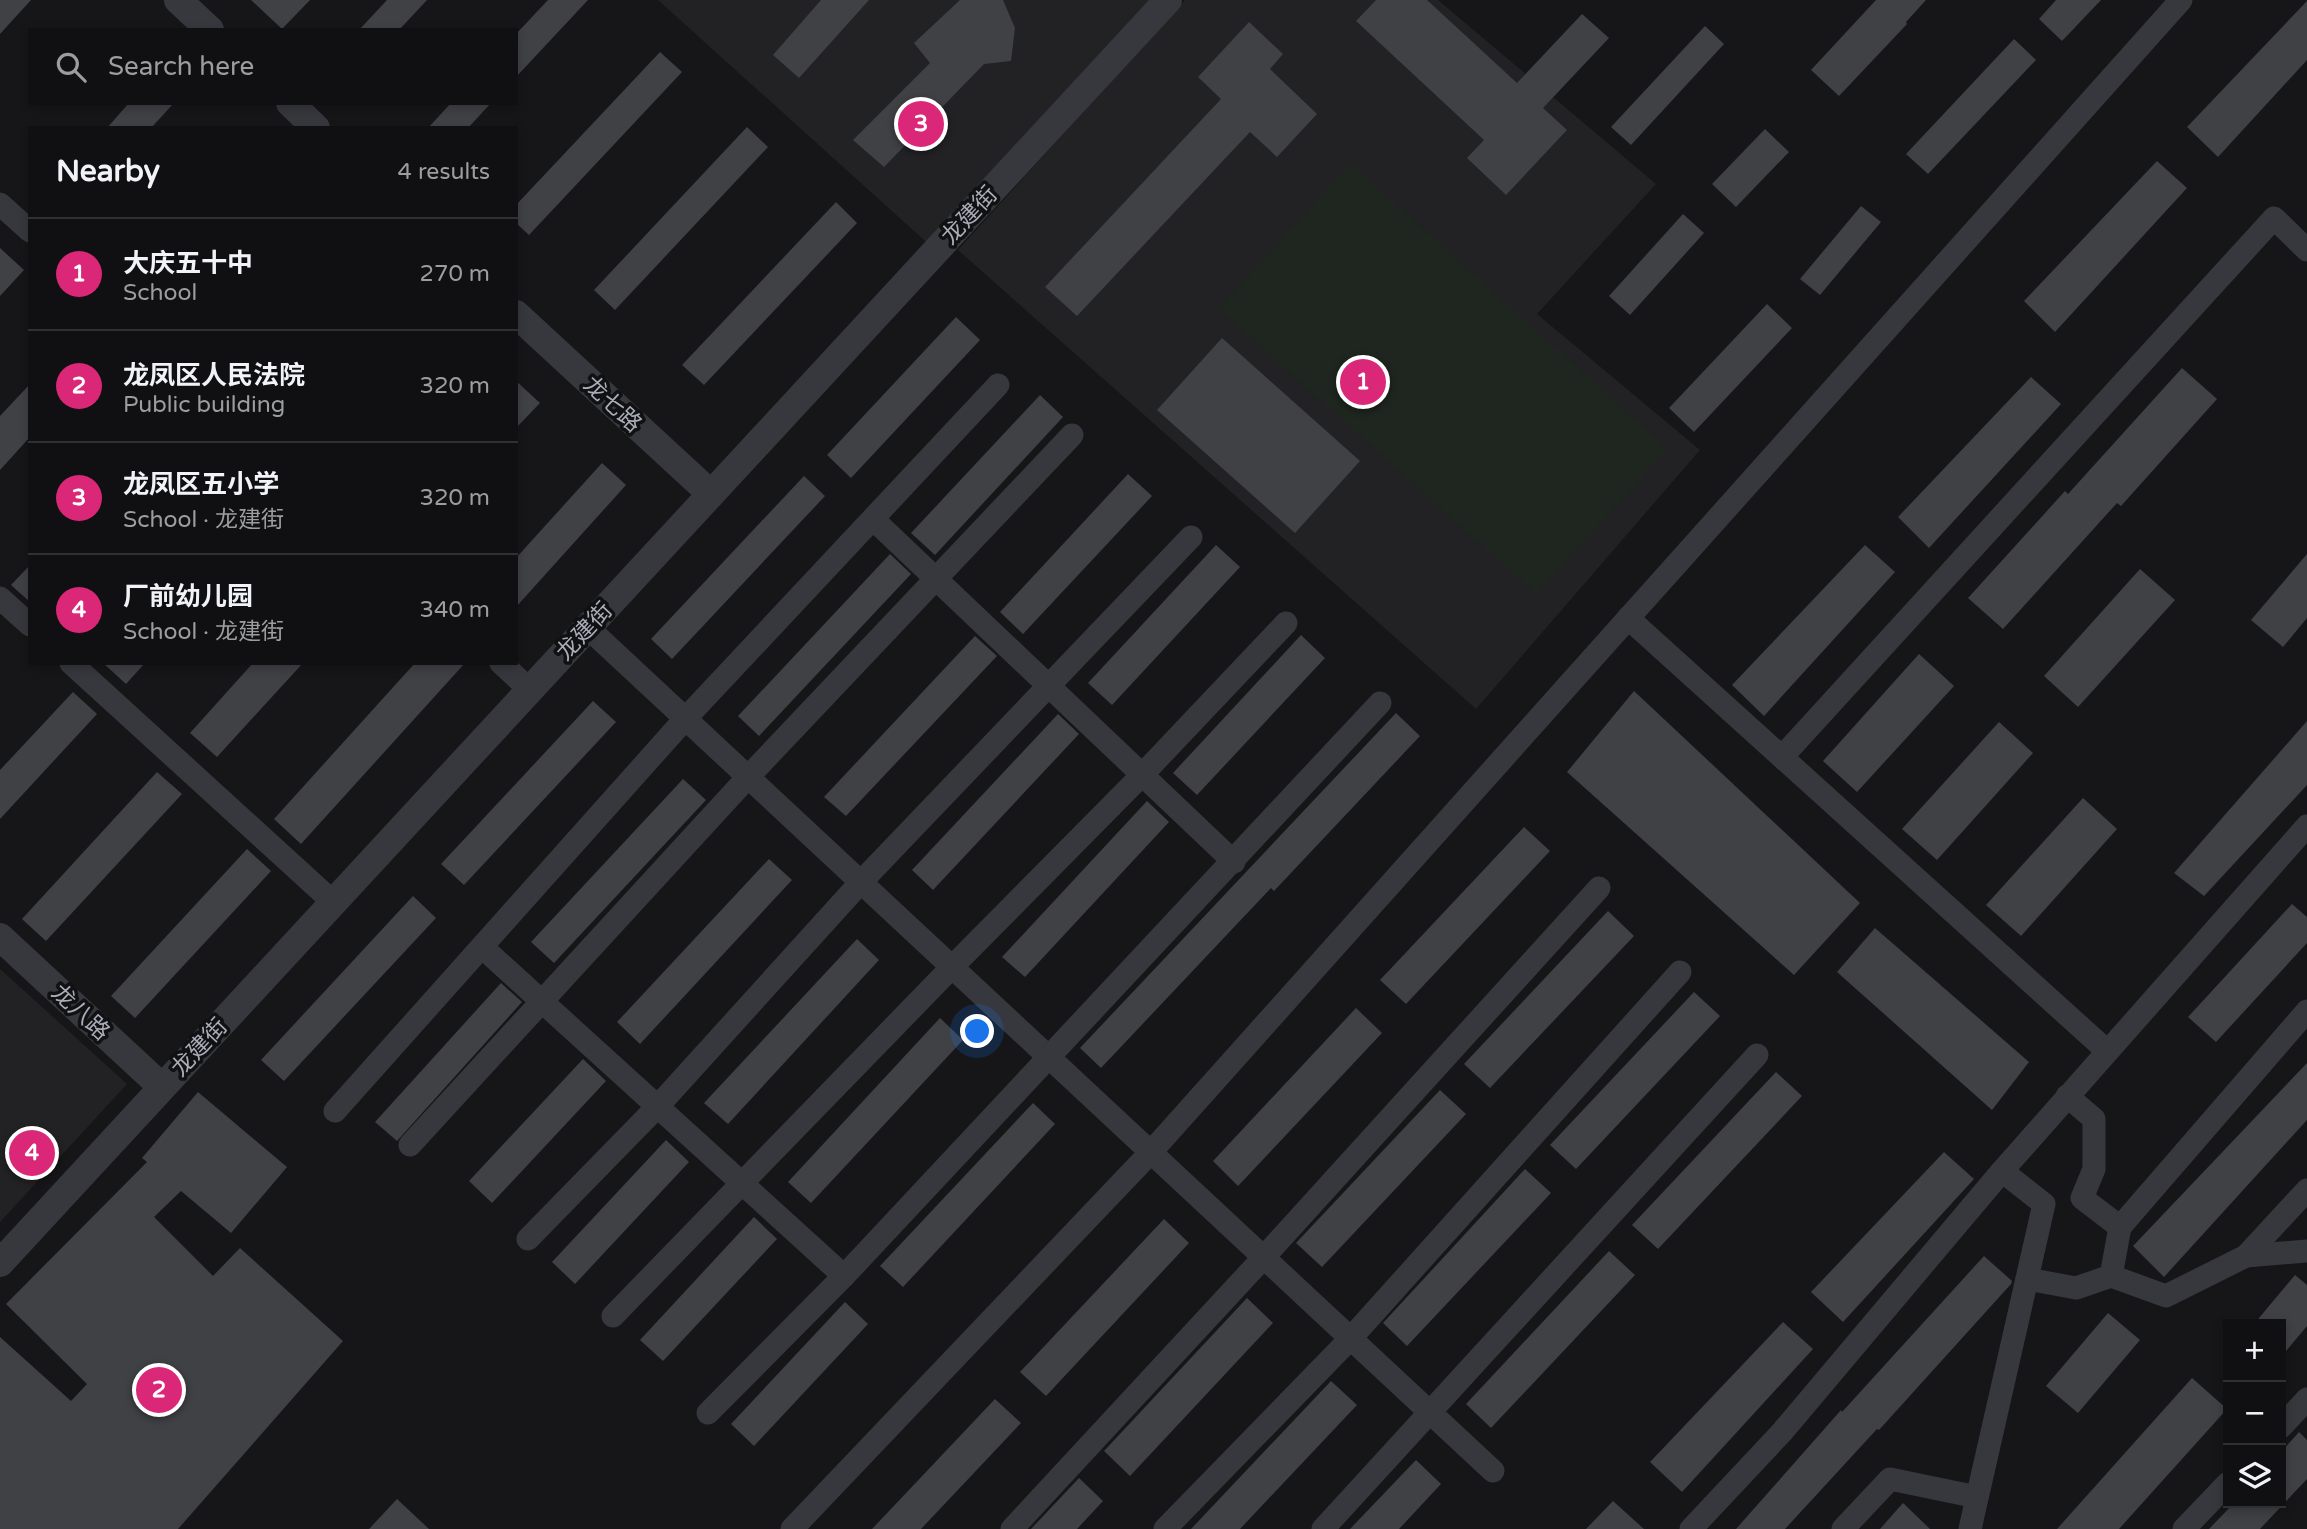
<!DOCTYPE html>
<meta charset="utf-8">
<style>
body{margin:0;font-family:"Varela Round","Noto Sans SC",sans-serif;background:#1e1e20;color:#f1f3f6}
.controls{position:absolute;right:21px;bottom:21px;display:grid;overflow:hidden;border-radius:0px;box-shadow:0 4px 10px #0003}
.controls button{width:63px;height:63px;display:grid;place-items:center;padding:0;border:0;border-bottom:2px solid #303032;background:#101012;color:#f1f3f6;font:35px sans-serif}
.you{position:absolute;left:978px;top:1032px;width:24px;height:24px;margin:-18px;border:5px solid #fff;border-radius:50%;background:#1a73e8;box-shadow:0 0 0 10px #1a73e833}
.badge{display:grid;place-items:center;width:46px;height:46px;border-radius:50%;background:#db2777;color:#fff;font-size:23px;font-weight:700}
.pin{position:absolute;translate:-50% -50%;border:4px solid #fff;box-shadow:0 2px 7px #0006}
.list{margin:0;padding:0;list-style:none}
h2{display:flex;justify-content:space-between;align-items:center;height:91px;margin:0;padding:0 28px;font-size:30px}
h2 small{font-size:23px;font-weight:400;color:#9c9d9f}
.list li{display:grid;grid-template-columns:46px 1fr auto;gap:21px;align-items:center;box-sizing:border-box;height:112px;padding:0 28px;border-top:2px solid #303032}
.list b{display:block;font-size:26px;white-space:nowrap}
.list p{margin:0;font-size:23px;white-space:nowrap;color:#9c9d9f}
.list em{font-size:23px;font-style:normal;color:#9c9d9f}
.icon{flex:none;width:38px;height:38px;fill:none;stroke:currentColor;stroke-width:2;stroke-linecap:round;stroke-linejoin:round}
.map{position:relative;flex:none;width:2307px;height:1529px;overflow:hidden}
.search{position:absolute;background:#101012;box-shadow:0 4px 10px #0003;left:28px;top:28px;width:490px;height:77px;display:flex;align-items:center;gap:18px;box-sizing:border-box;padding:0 24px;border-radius:0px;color:#9c9d9f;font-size:26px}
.panel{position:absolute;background:#101012;box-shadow:0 4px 10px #0003;left:28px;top:126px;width:490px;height:539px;border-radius:0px}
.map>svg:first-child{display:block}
.built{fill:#222225}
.green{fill:#1e261f}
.building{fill:#404145}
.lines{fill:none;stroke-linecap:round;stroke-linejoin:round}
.minor{stroke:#37383d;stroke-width:23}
.tertiary{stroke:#37383d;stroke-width:28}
.labels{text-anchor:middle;stroke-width:7;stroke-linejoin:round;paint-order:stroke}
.street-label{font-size:23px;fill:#a8adb8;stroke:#111113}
</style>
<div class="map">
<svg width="2307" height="1529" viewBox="0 0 2307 1529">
<rect width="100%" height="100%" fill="#161618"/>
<g class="built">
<polygon points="658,0 1159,0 934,249"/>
<polygon points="1185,0 1438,0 1656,184 1537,314 1700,450 1476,709 958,250"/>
<polygon points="0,969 127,1084 0,1222"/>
</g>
<polygon class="green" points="1350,163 1668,449 1536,594 1219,309"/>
<g class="building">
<polygon points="0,0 31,0 0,34"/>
<polygon points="251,0 310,0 282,29"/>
<polygon points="387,0 427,0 399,30 359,30"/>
<polygon points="548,0 588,0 516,77 516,34"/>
<polygon points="821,0 869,0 799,78 773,55"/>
<polygon points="960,0 1003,0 1015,28 1011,61 984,64 884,167 853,140 930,63 914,43"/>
<polygon points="1376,0 1427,0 1517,83 1582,14 1609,38 1543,108 1567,130 1506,195 1467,158 1484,140 1356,21"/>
<polygon points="1876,0 1926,0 1906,22 1907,24 1839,96 1811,70"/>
<polygon points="2056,0 2101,0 2062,41 2039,19"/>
<polygon points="2307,1 2307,60 2218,157 2187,127"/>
<polygon points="1249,22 1283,54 1270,69 1317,114 1277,157 1250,132 1077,316 1045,287 1221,99 1198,77"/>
<polygon points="1705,26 1724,44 1631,145 1611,127"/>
<polygon points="2014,39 2036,60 1928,174 1906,154"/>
<polygon points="660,52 682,72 529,235 516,223 516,205"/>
<polygon points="129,103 174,103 151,128 107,128"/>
<polygon points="451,103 491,103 468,128 428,128"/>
<polygon points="747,127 768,147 615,310 594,290"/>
<polygon points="1765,129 1789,152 1736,207 1712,184"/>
<polygon points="2157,161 2187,188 2055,332 2024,301"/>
<polygon points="836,202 857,223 704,385 682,365"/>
<polygon points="1861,206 1881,222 1820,295 1800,279"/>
<polygon points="1683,214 1704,233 1630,315 1609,296"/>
<polygon points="0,248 24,270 0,296"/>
<polygon points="1767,304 1792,328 1694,432 1669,408"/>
<polygon points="956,317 980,340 851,478 827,455"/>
<polygon points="1222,338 1360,461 1295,533 1157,410"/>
<polygon points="2182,368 2217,399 2121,506 2117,503 2003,629 1968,598 2065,491 2068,494"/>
<polygon points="2031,377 2061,404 1929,548 1898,517"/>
<polygon points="516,381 540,403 516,428"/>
<polygon points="30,384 30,437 0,470 0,416"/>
<polygon points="1040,395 1063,417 935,555 911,533"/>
<polygon points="602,463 626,485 516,607 516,558"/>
<polygon points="1128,474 1152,496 1023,634 1000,612"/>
<polygon points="804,476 825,496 672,659 651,639"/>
<polygon points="1216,545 1240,567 1112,705 1088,683"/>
<polygon points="1865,545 1895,572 1764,716 1732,685"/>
<polygon points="890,554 911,574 759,736 738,716"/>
<polygon points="2307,554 2307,618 2283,647 2251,620"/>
<polygon points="30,565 30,602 11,585"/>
<polygon points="2140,569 2175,600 2078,707 2044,676"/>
<polygon points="1301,635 1325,658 1197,795 1173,773"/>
<polygon points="975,636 997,656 846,816 824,797"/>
<polygon points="1919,654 1954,686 1857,792 1823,761"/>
<polygon points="103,663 145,663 126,684"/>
<polygon points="253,663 303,663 217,757 190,733"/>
<polygon points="415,663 465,663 301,844 274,819"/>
<polygon points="1634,691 1860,903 1794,975 1567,772"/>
<polygon points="73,692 97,714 0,819 0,770"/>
<polygon points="593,701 616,722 464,885 441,864"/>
<polygon points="1396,713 1420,736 1274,891 1271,888 1101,1068 1080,1048"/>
<polygon points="1058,714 1079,734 933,890 912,870"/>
<polygon points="2307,721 2307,785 2204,896 2174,873"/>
<polygon points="1999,722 2033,753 1937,860 1902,829"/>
<polygon points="157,772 182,794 46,941 22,919"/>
<polygon points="683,779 706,800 554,963 531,942"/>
<polygon points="2083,798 2117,829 2021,936 1986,905"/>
<polygon points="1147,801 1169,822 1025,977 1002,957"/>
<polygon points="1524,827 1550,851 1406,1004 1380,980"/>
<polygon points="247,849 271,871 135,1018 111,996"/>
<polygon points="769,859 792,880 640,1044 617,1022"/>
<polygon points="413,896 436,918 284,1081 261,1060"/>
<polygon points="2292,904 2307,917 2307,943 2216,1042 2188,1017"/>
<polygon points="1608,911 1634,936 1490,1088 1464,1064"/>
<polygon points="1875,928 2029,1062 1992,1110 1837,972"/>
<polygon points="857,939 879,960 728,1124 704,1103"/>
<polygon points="501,983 522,1002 397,1141 375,1122"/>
<polygon points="1694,992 1720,1016 1576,1169 1550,1145"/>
<polygon points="1356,1008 1382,1033 1238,1186 1213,1161"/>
<polygon points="940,1018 963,1040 811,1203 788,1182"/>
<polygon points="583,1059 606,1081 492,1203 469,1181"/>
<polygon points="2307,1063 2307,1120 2164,1277 2133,1246"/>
<polygon points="1776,1072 1802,1096 1658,1249 1632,1225"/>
<polygon points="1440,1090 1466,1114 1322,1267 1296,1243"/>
<polygon points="198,1092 287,1167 231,1233 181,1191 154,1217 213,1276 240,1248 343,1341 178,1529 0,1529 0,1337 71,1401 87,1384 6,1304 147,1162 142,1158"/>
<polygon points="1033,1103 1055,1124 903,1287 880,1266"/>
<polygon points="666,1140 689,1162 575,1284 552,1262"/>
<polygon points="1944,1152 1974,1179 1843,1322 1811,1292"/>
<polygon points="1525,1169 1551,1193 1407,1346 1383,1323"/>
<polygon points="754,1217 777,1239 663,1361 640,1340"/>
<polygon points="1164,1219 1189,1243 1046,1396 1020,1372"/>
<polygon points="1609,1251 1635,1275 1491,1428 1466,1404"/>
<polygon points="1984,1256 2012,1281 2011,1284 1879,1430 1877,1429 1785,1529 1736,1529 1841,1410 1842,1412"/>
<polygon points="2295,1275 2307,1285 2307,1326 2281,1357 2281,1324 2254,1324"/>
<polygon points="1247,1298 1273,1323 1130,1476 1104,1451"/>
<polygon points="845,1302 868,1324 754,1446 731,1424"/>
<polygon points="2108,1313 2140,1340 2078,1413 2046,1386"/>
<polygon points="1783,1322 1813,1349 1682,1492 1650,1462"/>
<polygon points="2192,1378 2227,1409 2119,1529 2057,1529"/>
<polygon points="1331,1381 1357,1405 1240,1529 1191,1529"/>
<polygon points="995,1399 1021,1423 921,1529 872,1529"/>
<polygon points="2299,1432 2307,1440 2307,1479 2260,1529 2209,1529 2234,1503 2281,1503 2281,1452"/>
<polygon points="1416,1460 1441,1484 1399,1529 1350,1529"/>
<polygon points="1079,1478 1103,1501 1077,1529 1031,1529"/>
<polygon points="397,1499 429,1529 369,1529"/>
<polygon points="1613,1501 1644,1529 1586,1529"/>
<polygon points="1903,1503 1930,1529 1880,1529"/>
</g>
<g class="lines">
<g class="minor">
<polyline points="0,204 30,231"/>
<polyline points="873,519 1234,862"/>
<polyline points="0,598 30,625"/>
<polyline points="1628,618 2107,1051"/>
<polyline points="587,627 1493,1471"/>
<polyline points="71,663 333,902"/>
<polyline points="501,663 529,689"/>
<polyline points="1782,757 2274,218 2307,250"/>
<polyline points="482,947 844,1276"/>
<polyline points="2067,1096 2094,1119 2094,1169 2082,1198 2120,1227 2307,1011"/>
<polyline points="335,1111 685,719 998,385"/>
<polyline points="410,1145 748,777 1072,435"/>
<polyline points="528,1239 658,1106 861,882 1191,537"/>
<polyline points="2246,1256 2307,1251"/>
<polyline points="2111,1276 2166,1296 2246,1256 2307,1190"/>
<polyline points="2027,1279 2076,1288 2111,1276 2120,1227"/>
<polyline points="613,1316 952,967 1142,775 1286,623"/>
<polyline points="708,1413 844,1276 1380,703"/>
<polyline points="2281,1427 2307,1399"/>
<polyline points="792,1529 1151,1152 2181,0"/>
<polyline points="1012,1529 1264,1257 1599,888"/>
<polyline points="1165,1529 1351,1338 1680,972"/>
<polyline points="1323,1529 1757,1055"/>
<polyline points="1691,1529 1782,1432 2002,1171 2307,826"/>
<polyline points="1843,1529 1890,1479 1977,1497"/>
<polyline points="1970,1529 2044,1204 2002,1171"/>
<polyline points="2184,1529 2228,1483"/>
</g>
<g class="tertiary">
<polyline points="178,0 210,30"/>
<polyline points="290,103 316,128"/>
<polyline points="516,314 711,494"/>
<polyline points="0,937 162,1087"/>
<polyline points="0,1263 1168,0"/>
</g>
</g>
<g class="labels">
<g class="street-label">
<text transform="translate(969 215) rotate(-47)" y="8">龙建街</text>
<text transform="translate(613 404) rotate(43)" y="8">龙七路</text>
<text transform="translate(584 631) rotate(-47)" y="8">龙建街</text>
<text transform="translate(81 1012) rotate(43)" y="8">龙八路</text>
<text transform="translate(199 1047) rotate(-47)" y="8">龙建街</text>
</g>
</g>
</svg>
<div class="controls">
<button>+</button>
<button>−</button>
<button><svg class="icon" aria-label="layers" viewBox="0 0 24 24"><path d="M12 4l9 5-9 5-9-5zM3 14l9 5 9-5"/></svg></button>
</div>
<div class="you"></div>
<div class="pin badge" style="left:1363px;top:382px">1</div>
<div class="pin badge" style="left:159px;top:1390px">2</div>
<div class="pin badge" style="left:921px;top:124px">3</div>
<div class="pin badge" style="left:32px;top:1153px">4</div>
<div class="search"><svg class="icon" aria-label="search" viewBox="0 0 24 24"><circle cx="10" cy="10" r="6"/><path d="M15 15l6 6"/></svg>Search here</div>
<section class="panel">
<h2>Nearby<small>4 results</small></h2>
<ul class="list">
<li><span class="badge">1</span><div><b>大庆五十中</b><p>School</p></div><em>270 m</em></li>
<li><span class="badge">2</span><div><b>龙凤区人民法院</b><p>Public building</p></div><em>320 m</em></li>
<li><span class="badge">3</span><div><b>龙凤区五小学</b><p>School · 龙建街</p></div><em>320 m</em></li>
<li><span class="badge">4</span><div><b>厂前幼儿园</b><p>School · 龙建街</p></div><em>340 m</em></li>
</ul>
</section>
</div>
